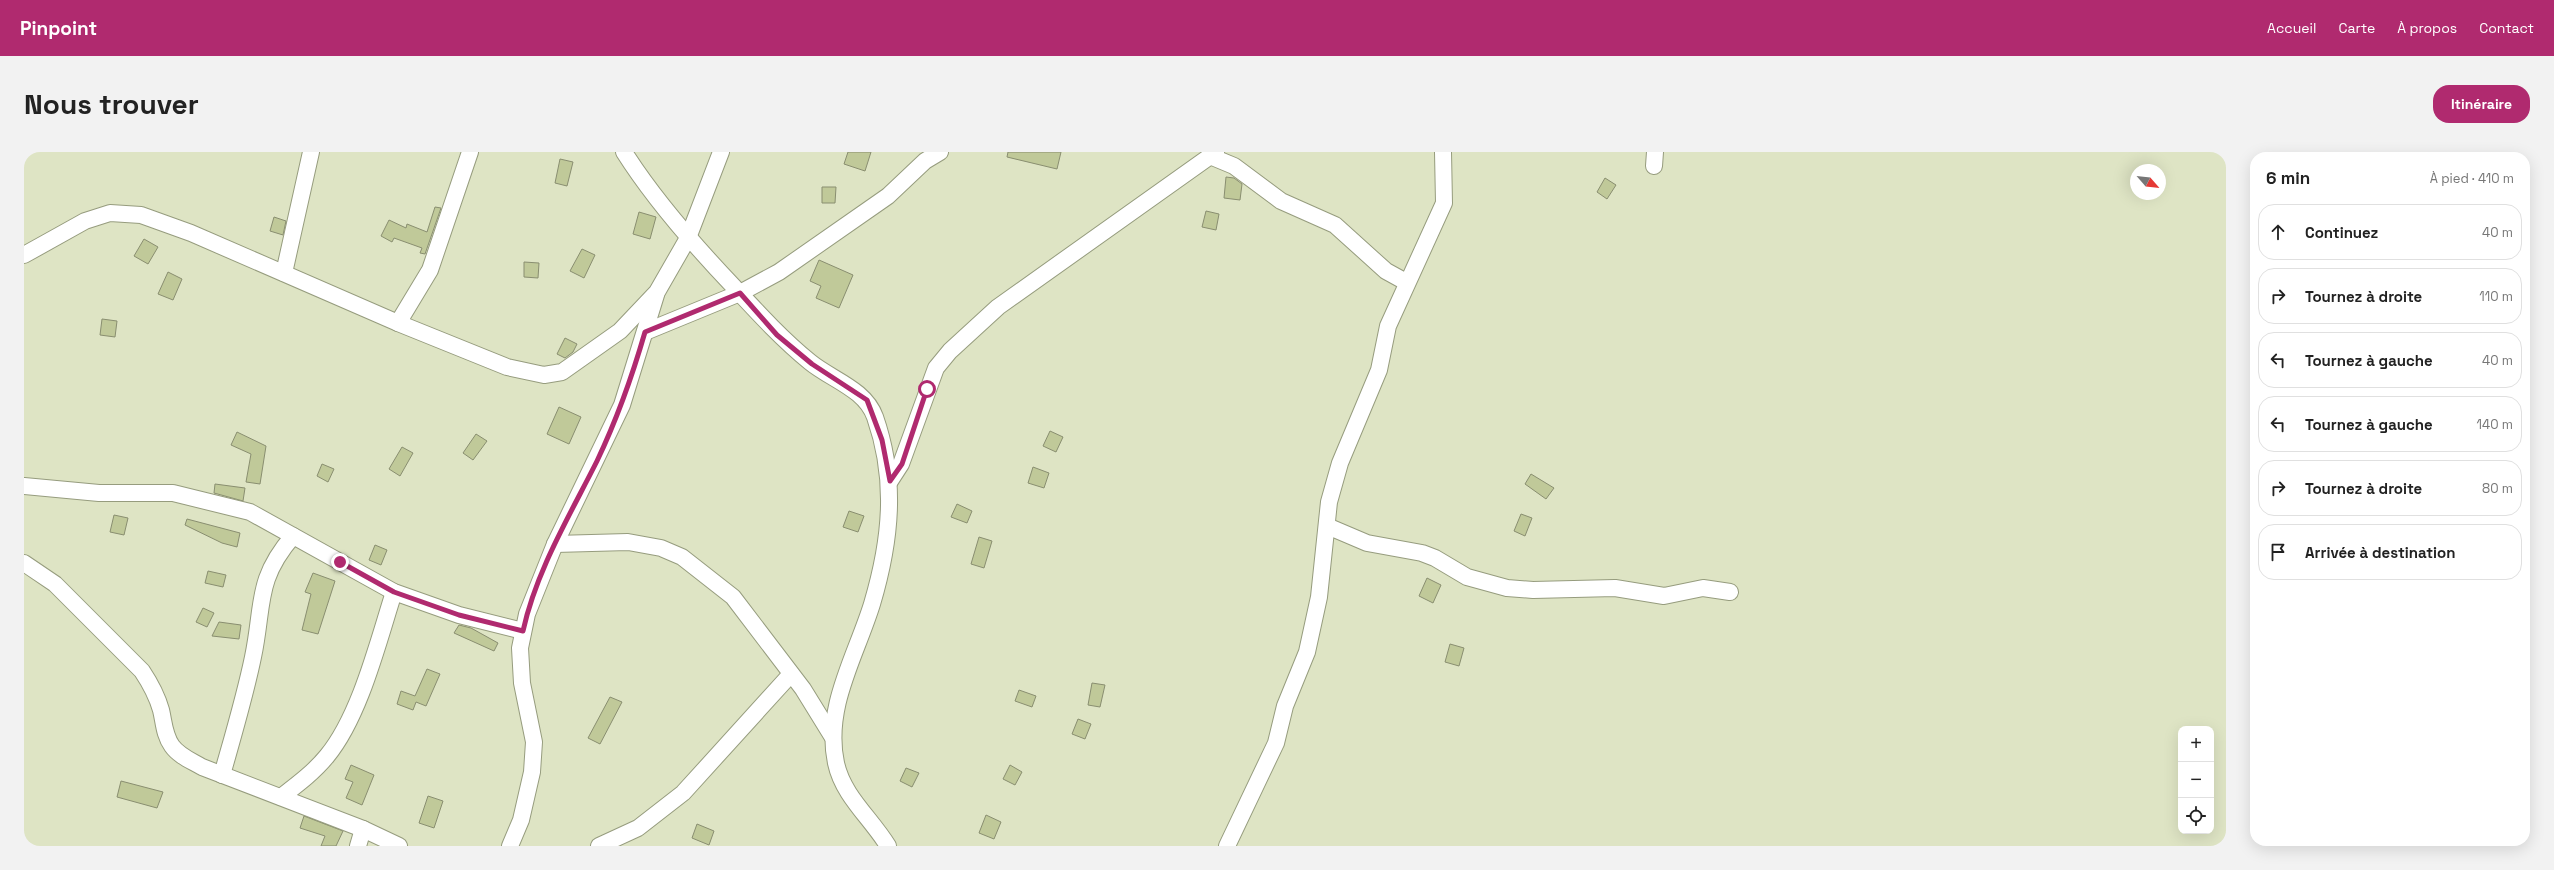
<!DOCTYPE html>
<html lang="fr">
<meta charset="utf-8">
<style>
body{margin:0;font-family:"Space Grotesk",sans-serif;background:#f2f2f2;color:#222}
.controls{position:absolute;right:12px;bottom:12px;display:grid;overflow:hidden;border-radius:8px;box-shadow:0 4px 16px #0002}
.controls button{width:36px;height:36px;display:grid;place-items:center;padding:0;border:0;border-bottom:1px solid #e0e0e0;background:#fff;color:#222;font:20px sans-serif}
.compass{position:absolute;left:2106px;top:12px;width:36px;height:36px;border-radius:50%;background:#fff;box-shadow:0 4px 16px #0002;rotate:118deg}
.stop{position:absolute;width:12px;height:12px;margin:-9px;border:3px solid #b02a6f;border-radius:50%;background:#fff}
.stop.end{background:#b02a6f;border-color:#fff;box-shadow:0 1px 4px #0008}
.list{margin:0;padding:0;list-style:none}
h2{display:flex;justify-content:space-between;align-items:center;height:52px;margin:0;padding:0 16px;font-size:17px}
h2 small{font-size:13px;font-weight:400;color:#767676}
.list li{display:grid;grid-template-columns:26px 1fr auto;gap:12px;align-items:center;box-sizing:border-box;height:56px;margin:0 8px 8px;padding:0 8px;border:1px solid #e0e0e0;border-radius:16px}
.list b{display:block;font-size:15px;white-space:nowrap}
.list em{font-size:13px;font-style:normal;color:#767676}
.icon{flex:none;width:22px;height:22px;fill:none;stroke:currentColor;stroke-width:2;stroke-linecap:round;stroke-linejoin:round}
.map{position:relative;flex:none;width:2202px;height:694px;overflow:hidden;border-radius:16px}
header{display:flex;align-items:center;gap:24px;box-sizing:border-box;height:56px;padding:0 20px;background:#b02a6f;color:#fff}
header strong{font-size:19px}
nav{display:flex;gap:22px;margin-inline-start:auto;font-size:14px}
.intro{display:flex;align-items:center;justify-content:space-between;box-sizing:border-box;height:96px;padding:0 24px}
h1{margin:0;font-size:28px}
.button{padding:10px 18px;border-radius:16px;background:#b02a6f;color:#fff;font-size:14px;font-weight:700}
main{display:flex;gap:24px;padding:0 24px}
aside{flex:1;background:#fff;border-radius:16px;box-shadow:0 4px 16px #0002}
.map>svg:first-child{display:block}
.building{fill:#c0c999;stroke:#898e70}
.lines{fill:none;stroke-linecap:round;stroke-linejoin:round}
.minor-casing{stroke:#969c7e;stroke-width:18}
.minor{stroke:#fff;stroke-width:16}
.route{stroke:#b02a6f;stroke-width:5}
</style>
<header>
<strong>Pinpoint</strong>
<nav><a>Accueil</a><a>Carte</a><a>À propos</a><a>Contact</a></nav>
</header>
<div class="intro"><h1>Nous trouver</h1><a class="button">Itinéraire</a></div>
<main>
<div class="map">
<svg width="2202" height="694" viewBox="0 0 2202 694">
<rect width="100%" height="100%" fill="#dee4c4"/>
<g class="building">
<polygon points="824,0 847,0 841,19 820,12"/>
<polygon points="984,0 1037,0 1033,17 983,5"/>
<polygon points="536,7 549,10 543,34 531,31"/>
<polygon points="1202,25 1210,26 1218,32 1216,48 1200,46"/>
<polygon points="1581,26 1592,33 1583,47 1573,40"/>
<polygon points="798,35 812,35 811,51 798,51"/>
<polygon points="411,55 417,56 401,102 396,101 398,96 370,86 368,90 357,84 365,68 382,76 383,72 403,80"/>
<polygon points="1182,59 1195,62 1192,78 1178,75"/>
<polygon points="615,60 632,65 626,87 609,82"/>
<polygon points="250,65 262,69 259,83 246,79"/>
<polygon points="120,87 134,95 124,112 110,104"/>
<polygon points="558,97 571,103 560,126 546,119"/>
<polygon points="795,108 829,123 815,156 792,146 797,134 786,129"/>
<polygon points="500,110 515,111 514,126 500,125"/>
<polygon points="144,120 158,127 149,148 134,142"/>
<polygon points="78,167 93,169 91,185 76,183"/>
<polygon points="541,186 553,192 549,200 541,206 533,202"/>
<polygon points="535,255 557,265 545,292 523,282"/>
<polygon points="1026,279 1039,285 1032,300 1019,294"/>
<polygon points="213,280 242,294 236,332 222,330 227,302 207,293"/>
<polygon points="452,282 463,289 449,308 439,301"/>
<polygon points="378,295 389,301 376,324 365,317"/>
<polygon points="298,312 310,317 304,330 293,324"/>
<polygon points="1009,315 1025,321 1020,336 1004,331"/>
<polygon points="1507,322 1530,336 1522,347 1501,332"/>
<polygon points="191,332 221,336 219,349 190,341"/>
<polygon points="933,352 948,359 943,371 927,365"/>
<polygon points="825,359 840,364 834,380 819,375"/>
<polygon points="1497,362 1508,366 1501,384 1490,379"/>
<polygon points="90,363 104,366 100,383 86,380"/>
<polygon points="163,367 216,381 213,395 198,391 161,373"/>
<polygon points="955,385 968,389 960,416 947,412"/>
<polygon points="351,393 363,398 357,413 345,408"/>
<polygon points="184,419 202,423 199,435 181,431"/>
<polygon points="289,421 311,429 294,482 278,478 287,442 281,440"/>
<polygon points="1403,426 1417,433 1409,451 1395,444"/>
<polygon points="179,456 190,461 183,475 172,470"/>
<polygon points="195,470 217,473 215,487 188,484"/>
<polygon points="435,473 447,476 474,491 470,499 430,481"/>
<polygon points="1426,492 1440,496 1435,514 1421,510"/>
<polygon points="403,517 416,522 402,554 392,550 389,558 373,552 377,539 391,544"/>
<polygon points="1068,531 1081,533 1076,555 1064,553"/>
<polygon points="995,538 1012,544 1008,555 991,549"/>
<polygon points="586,545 598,550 576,592 564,586"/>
<polygon points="1054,567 1067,572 1061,587 1048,582"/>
<polygon points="327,613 350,623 338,653 322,646 329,630 321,627"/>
<polygon points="986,613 998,620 991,633 979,627"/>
<polygon points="882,616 895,621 888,635 876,629"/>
<polygon points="97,629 139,640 133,656 93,645"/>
<polygon points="404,644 419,649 410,676 395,671"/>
<polygon points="962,663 977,670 970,687 955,681"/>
<polygon points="280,664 319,679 312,694 297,694 301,684 276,676"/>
<polygon points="673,672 690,679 685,693 668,686"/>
</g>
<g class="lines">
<defs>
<g id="minor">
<path d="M600 0C631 49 670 93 710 135 735 162 758 187 786 210 808 228 841 237 851 265 873 328 867 388 848 452 832 504 800 555 812 611 819 644 847 666 864 694"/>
<polyline points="1186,4 1210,14 1257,49 1311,73 1362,119 1382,130"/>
<polyline points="1630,14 1631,0"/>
<polyline points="0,103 61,69 86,61 117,63 167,81 374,171 483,215 520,223 538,220 596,179 633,140 664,86 697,0"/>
<polyline points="260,121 287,0"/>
<polyline points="374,171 406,118 446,0"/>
<polyline points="621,180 716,141 755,120 864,44 901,9 916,0"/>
<polyline points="866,329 877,312 912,216 926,199 974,155 1192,0"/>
<polyline points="0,334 75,341 149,341 226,360 370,440 435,463 499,479"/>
<polyline points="1303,374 1343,391 1398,401 1411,406 1443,425 1483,436 1509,438 1591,436 1640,444 1679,436 1706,440"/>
<polyline points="531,392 604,390 637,396 658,405 709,445 779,537 808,584"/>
<path d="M0 411 31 432 118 519C126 531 133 544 137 558 140 570 140 583 148 594 155 604 168 609 178 615L339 677 375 694"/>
<path d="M198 623C209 584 221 544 229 505 240 453 231 428 269 384"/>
<path d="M257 645C274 632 290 620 303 604 336 564 354 490 370 440"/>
<polyline points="334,694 339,677"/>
<polyline points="486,694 497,668 508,620 510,590 498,531 496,496 503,462 531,392 598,253 632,143"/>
<polyline points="575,694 614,676 659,641 767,522"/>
<polyline points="1203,694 1252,591 1261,554 1283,500 1295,445 1305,350 1316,311 1355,218 1364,174 1420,51 1419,0"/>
</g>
</defs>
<use href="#minor" class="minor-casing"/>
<use href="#minor" class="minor"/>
</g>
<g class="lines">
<path class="route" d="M316 410 370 440 435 463 499 479C512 419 546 363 573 309 593 267 608 225 621 180L716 141 753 183 788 212 843 248 858 288 866 329 878 312 903 237"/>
</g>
</svg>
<div class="controls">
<button>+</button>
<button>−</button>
<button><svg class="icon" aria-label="locate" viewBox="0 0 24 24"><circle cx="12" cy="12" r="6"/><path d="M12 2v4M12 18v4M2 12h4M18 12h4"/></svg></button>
</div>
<svg class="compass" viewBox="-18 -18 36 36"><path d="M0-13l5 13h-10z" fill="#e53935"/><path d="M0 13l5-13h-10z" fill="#767676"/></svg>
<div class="stop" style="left:903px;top:237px"></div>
<div class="stop end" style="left:316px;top:410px"></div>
</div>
<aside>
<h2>6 min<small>À pied · 410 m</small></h2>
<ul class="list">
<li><svg class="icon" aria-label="ahead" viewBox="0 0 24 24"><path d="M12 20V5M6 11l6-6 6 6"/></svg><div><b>Continuez</b></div><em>40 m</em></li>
<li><svg class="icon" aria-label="right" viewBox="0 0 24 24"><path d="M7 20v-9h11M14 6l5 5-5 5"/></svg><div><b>Tournez à droite</b></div><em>110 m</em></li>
<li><svg class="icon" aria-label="left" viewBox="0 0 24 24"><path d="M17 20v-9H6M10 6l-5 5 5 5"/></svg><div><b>Tournez à gauche</b></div><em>40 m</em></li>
<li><svg class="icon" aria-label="left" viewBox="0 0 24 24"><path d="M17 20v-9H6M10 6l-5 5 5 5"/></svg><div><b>Tournez à gauche</b></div><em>140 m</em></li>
<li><svg class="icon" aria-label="right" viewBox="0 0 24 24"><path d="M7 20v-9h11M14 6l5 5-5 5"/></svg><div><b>Tournez à droite</b></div><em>80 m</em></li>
<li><svg class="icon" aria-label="arrive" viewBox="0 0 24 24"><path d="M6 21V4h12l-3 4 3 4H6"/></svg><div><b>Arrivée à destination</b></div></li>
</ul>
</aside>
</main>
